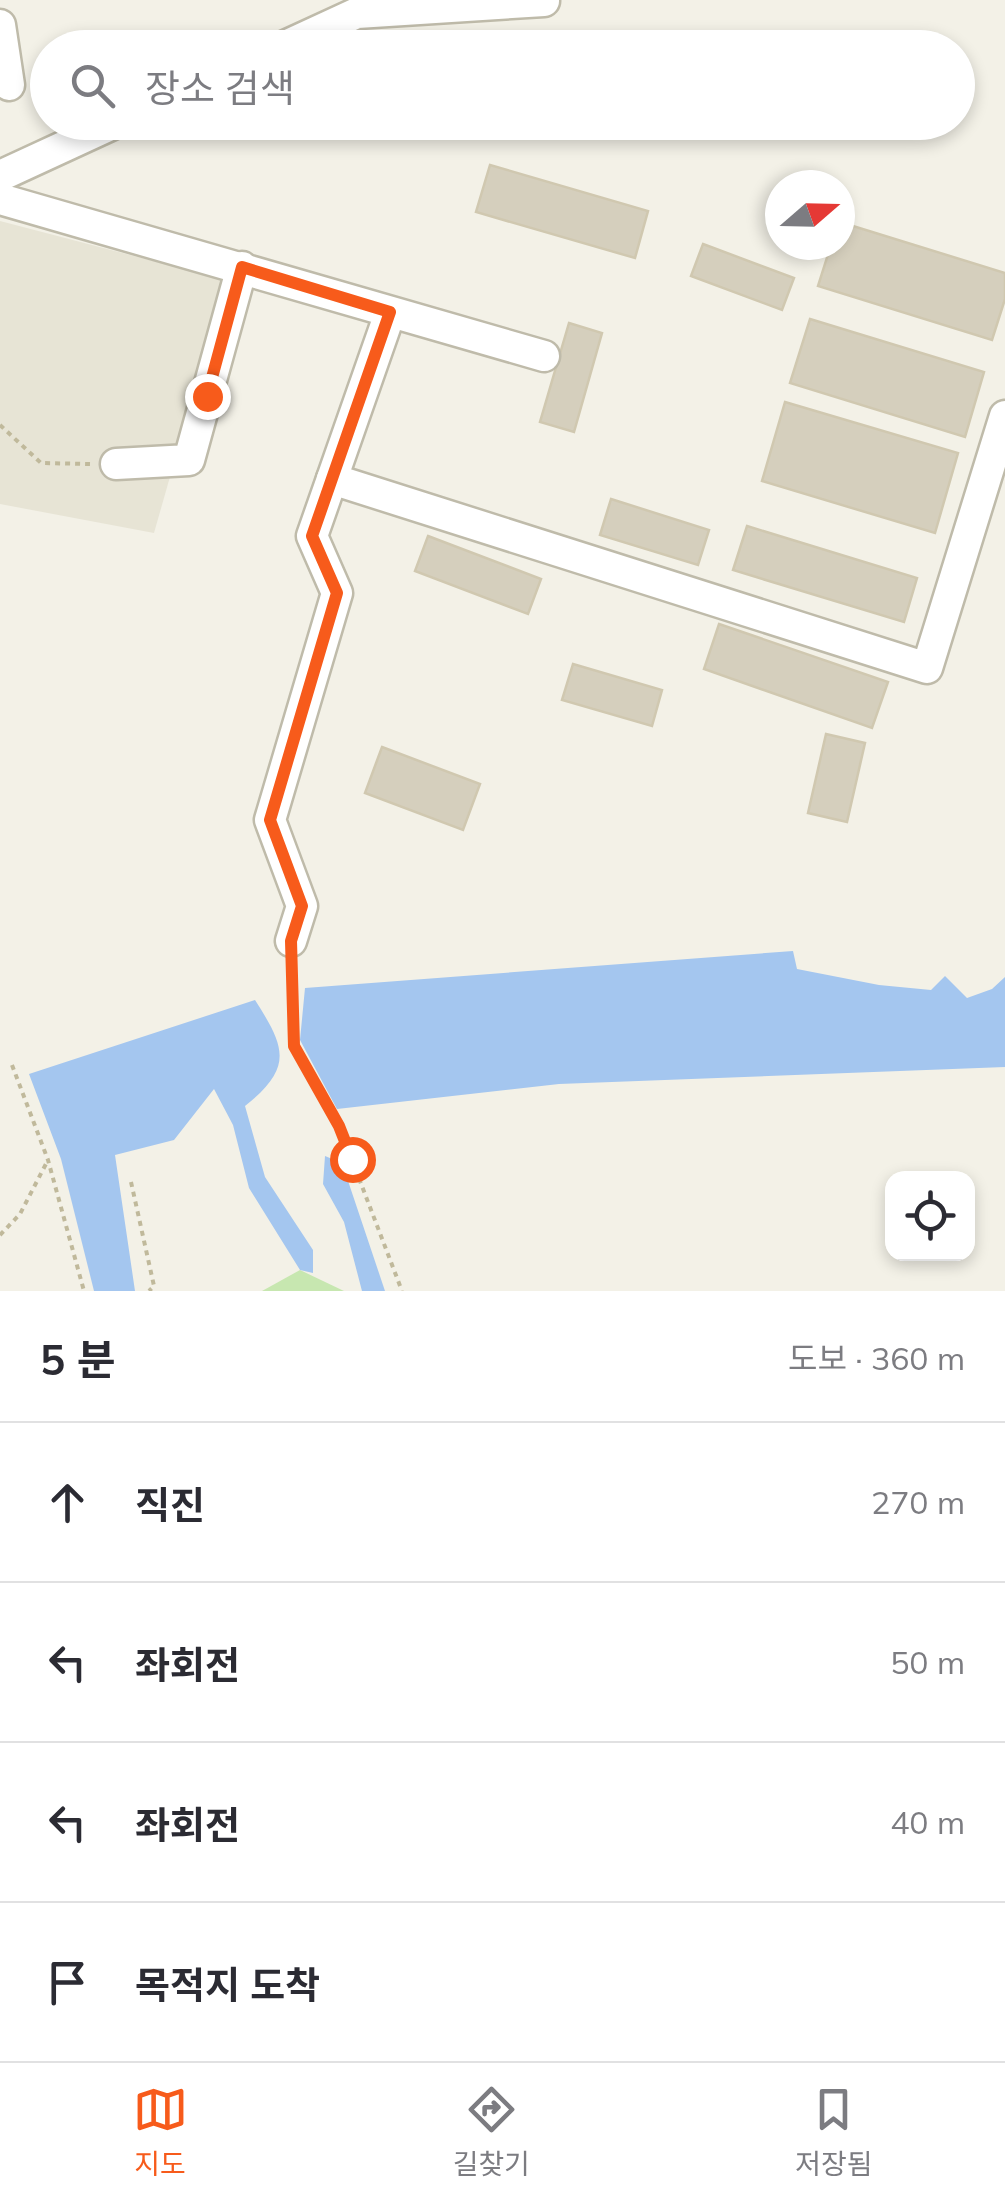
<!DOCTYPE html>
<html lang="ko">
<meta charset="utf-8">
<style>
body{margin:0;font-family:Mulish,"Noto Sans KR",sans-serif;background:#f7f7f7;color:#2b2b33}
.controls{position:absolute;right:30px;bottom:30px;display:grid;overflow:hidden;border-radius:20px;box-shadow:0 5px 15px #0003}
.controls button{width:90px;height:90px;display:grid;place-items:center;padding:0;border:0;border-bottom:2px solid #e1e1e2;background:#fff;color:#2b2b33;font:50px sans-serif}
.compass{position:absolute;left:765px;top:170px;width:90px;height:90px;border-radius:50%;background:#fff;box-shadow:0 5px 15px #0003;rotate:70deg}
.stop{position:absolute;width:30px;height:30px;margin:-22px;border:8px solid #f75b1b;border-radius:50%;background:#fff}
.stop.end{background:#f75b1b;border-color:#fff;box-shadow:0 2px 10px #0008}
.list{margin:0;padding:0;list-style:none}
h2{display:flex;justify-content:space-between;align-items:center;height:130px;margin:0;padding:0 40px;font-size:42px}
h2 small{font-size:32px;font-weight:400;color:#7c7c81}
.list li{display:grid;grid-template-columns:65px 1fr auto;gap:30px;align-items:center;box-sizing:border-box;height:160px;padding:0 40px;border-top:2px solid #e1e1e2}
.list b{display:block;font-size:38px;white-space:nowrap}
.list em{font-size:32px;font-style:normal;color:#7c7c81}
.icon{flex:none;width:55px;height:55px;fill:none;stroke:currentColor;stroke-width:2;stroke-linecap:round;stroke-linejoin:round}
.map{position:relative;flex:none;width:1005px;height:1291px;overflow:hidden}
.search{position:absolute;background:#fff;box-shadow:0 5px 15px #0003;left:30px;right:30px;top:30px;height:110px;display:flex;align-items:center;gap:25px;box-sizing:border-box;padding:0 35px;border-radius:55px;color:#7c7c81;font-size:38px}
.sheet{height:770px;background:#fff}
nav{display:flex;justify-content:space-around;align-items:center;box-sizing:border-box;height:140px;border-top:2px solid #e1e1e2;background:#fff;font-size:28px;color:#7c7c81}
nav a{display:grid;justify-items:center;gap:5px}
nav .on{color:#f75b1b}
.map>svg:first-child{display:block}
.residential{fill:#e7e4d5}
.green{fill:#c7e7b0}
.water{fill:#a4c6ef}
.building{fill:#d5cfbd;stroke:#d0c8b0;stroke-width:2.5}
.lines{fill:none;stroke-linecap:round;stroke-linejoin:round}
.minor-casing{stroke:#bfbbaa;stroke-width:35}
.path{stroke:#c0b99b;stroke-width:4;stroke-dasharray:5 5;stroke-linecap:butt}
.minor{stroke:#fff;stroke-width:30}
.route{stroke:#f75b1b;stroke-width:12}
</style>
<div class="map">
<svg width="1005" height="1291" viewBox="0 0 1005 1291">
<rect width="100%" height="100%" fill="#f3f1e7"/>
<polygon class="residential" points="0,221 226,280 154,533 0,504"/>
<polygon class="green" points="300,1270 344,1291 262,1291"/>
<g class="water">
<polygon points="793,951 797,969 879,985 931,990 945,976 967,998 992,989 1005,977 1005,1067 559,1084 337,1109 300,1040 305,988"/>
<path d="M255 1000C285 1047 294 1067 245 1106L265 1177 313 1250V1273L300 1270 249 1188 233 1125 214 1089 174 1140 115 1155 135 1291H94L61 1159 29 1074Z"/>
<polygon points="325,1156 342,1163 385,1291 362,1291 344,1222 323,1184"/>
</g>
<g class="building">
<polygon points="490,165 648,211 635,258 476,212"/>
<polygon points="840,222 1005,273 1005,299 992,340 818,286 831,245 840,245"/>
<polygon points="703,244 794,278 782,310 691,276"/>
<polygon points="810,319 984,372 965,437 790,383"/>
<polygon points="569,323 602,333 574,432 540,422"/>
<polygon points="785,402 958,453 935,533 762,481"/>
<polygon points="611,499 709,530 698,565 600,535"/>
<polygon points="747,526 917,578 904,622 733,570"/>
<polygon points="428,536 541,579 528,614 415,571"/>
<polygon points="719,624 888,682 872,728 704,669"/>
<polygon points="573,664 662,690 652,726 562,700"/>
<polygon points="826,734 865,743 847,822 808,813"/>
<polygon points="382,747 480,784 463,830 365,793"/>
</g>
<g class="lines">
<defs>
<g id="minor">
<polyline points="0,25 9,85"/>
<polyline points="281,48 357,13 544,1"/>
<polyline points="0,176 117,122"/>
<polyline points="0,199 544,356"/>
<polyline points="116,464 189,460 242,267"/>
<polyline points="332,479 927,668 1005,416"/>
<polyline points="291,941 302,906 270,820 337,593 312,536 390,313"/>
</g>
</defs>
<use href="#minor" class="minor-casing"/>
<g class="path">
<polyline points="0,425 41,463 90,464"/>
<polyline points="292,964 294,1046 339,1126 402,1291"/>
<polyline points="12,1065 48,1160 84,1291"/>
<polyline points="131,1182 154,1286 149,1291"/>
<polyline points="0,1235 20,1214 48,1160"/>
</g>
<use href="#minor" class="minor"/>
</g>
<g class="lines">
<polyline class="route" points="207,396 242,267 390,312 312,536 337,593 270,820 302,906 291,941 294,1046 339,1126 352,1159"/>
</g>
</svg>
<div class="controls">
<button><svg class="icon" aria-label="locate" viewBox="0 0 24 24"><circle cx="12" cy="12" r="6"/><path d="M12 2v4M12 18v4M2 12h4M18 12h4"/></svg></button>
</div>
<svg class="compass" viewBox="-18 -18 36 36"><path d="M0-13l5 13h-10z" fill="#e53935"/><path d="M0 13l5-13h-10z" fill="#7c7c81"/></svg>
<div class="stop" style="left:352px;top:1159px"></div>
<div class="stop end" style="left:207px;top:396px"></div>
<div class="search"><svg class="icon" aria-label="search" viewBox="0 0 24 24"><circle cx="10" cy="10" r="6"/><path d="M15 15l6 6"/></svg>장소 검색</div>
</div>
<section class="sheet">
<h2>5 분<small>도보 · 360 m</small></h2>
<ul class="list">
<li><svg class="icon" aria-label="ahead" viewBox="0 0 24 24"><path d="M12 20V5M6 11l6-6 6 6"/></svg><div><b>직진</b></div><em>270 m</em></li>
<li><svg class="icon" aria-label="left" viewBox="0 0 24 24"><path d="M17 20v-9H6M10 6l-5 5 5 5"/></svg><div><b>좌회전</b></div><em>50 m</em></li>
<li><svg class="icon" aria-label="left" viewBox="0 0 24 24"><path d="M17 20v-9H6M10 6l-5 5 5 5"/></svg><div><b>좌회전</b></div><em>40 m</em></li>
<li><svg class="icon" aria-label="arrive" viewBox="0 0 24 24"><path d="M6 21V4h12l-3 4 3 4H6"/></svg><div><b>목적지 도착</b></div></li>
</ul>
</section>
<nav>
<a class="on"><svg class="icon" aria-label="map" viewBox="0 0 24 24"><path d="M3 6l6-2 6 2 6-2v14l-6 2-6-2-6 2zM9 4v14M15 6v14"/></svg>지도</a>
<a><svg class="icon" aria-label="directions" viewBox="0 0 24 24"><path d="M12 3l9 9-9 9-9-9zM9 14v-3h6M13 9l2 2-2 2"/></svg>길찾기</a>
<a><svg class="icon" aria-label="saved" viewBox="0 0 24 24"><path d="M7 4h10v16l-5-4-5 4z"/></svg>저장됨</a>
</nav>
